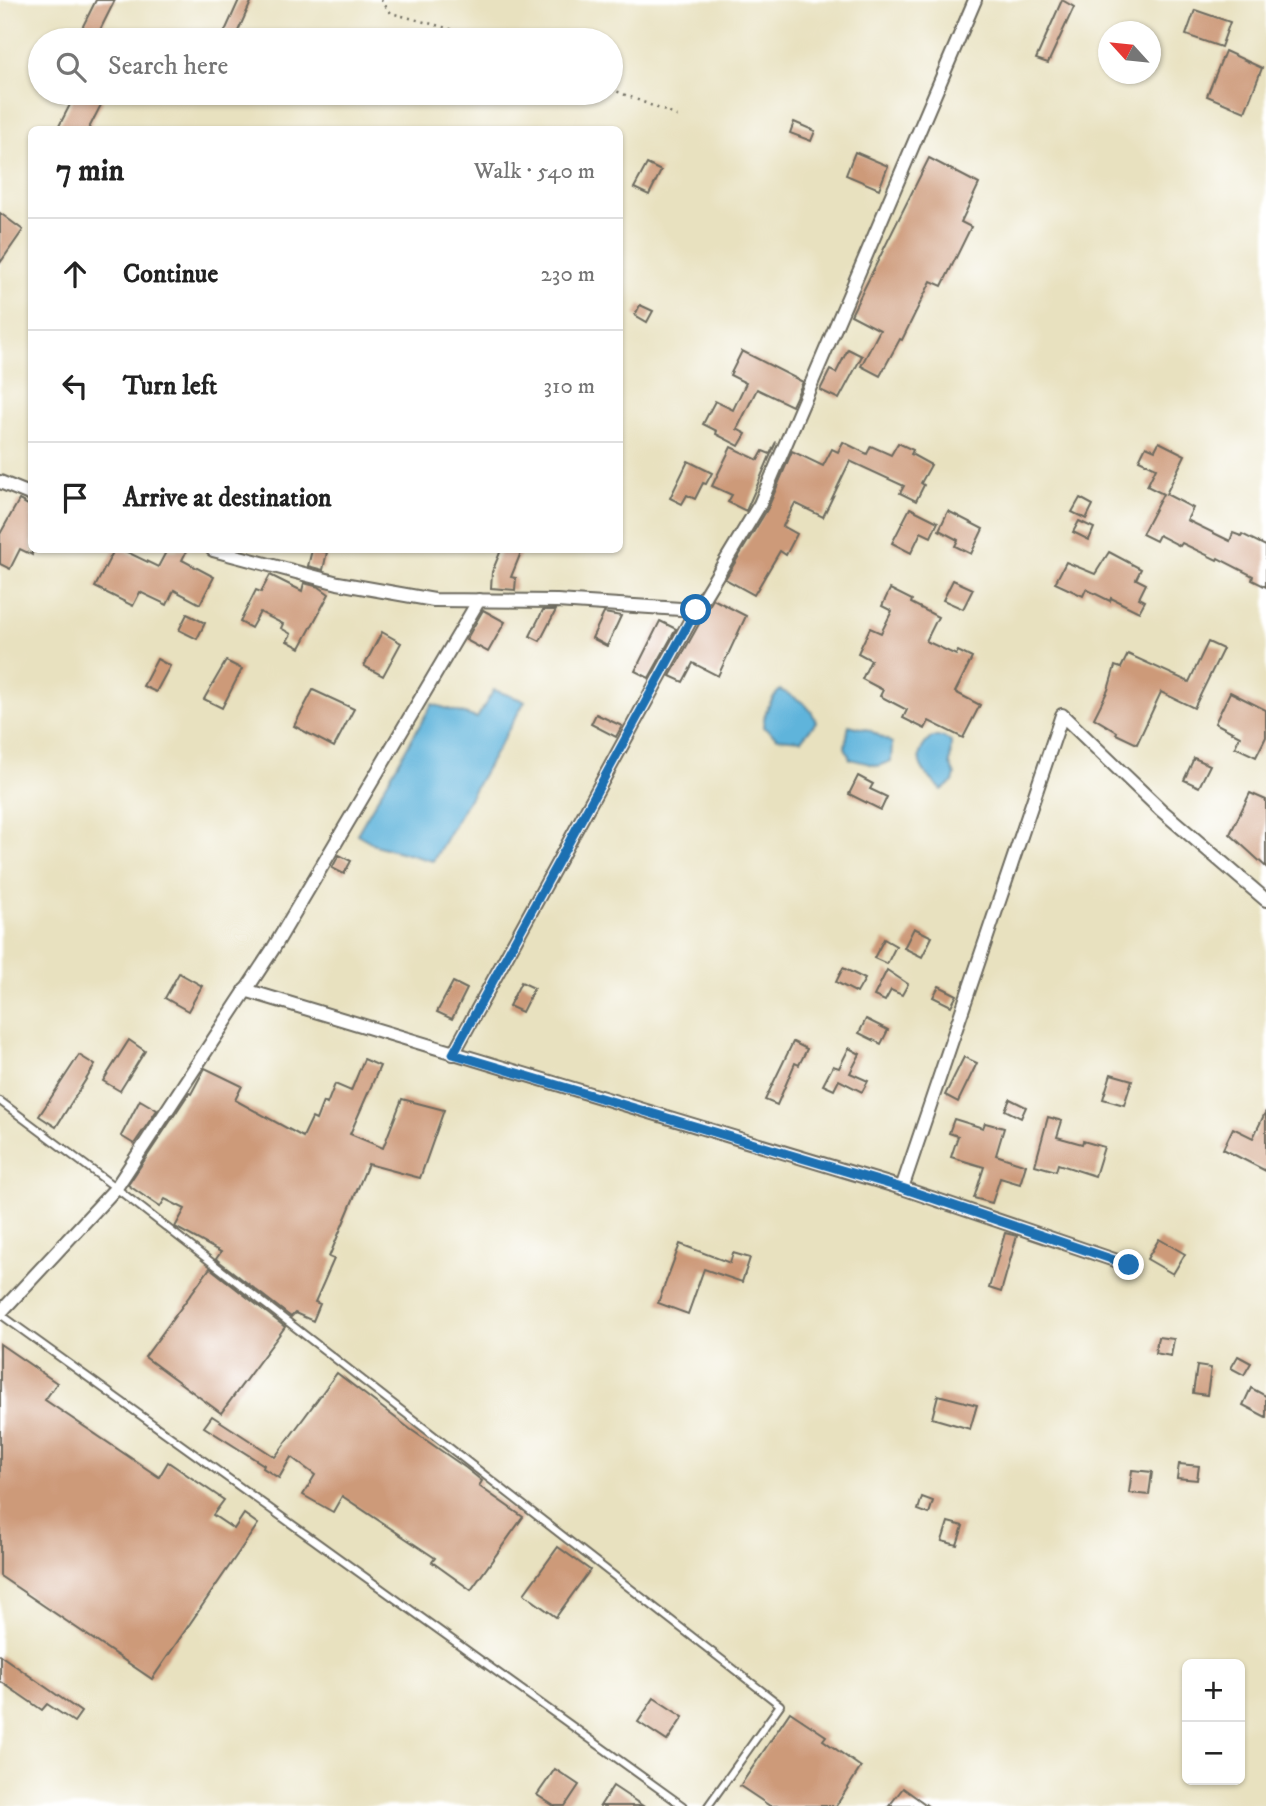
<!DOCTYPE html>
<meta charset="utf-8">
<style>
body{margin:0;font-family:"IM FELL DW Pica",serif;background:#f2f2f2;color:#222}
.controls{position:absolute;right:21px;bottom:21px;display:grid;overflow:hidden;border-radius:10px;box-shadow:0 2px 5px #0004}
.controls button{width:63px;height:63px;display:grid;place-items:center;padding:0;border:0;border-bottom:2px solid #e0e0e0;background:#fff;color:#222;font:35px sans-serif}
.compass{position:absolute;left:1098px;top:21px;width:63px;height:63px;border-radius:50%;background:#fff;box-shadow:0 2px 5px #0004;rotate:297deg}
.stop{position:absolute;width:21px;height:21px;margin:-16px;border:5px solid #1f6fb2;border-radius:50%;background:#fff}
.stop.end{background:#1f6fb2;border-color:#fff;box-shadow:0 2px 7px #0008}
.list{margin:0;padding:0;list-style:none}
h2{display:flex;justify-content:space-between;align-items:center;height:91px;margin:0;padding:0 28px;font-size:30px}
h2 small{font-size:23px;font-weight:400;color:#767676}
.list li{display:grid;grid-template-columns:46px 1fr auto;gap:21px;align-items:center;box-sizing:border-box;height:112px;padding:0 28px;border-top:2px solid #e0e0e0}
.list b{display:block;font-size:26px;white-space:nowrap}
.list em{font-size:23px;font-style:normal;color:#767676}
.icon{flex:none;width:38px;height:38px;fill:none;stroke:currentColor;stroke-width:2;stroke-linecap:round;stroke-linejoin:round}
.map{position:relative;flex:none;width:1266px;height:1806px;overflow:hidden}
.search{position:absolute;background:#fff;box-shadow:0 2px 5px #0004;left:28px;top:28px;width:595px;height:77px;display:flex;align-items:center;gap:18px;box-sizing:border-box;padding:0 24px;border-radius:38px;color:#767676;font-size:26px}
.panel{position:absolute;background:#fff;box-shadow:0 2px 5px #0004;left:28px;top:126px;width:595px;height:427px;border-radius:10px}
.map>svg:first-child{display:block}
.water{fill:#5eb4db;stroke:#447083;stroke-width:2}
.building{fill:#cd9a79}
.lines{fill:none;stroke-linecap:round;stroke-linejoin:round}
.lane-casing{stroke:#6d6b5f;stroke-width:10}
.street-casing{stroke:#6d6b5f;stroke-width:16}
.path{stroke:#6d6b5f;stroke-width:2.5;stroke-dasharray:2 5;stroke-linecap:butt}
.lane{stroke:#fff;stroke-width:6}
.street{stroke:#fff;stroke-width:12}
.route{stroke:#1f6fb2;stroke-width:9}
</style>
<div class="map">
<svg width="1266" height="1806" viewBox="0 0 1266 1806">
<rect width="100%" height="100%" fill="#fff"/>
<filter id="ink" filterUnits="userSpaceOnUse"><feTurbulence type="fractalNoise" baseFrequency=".0143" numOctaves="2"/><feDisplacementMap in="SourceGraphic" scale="14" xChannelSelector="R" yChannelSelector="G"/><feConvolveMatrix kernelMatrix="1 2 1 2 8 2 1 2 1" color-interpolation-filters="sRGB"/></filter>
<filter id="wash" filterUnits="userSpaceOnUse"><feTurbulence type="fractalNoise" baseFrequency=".00686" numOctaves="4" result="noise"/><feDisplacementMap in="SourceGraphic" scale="28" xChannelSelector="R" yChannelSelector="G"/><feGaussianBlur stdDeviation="1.57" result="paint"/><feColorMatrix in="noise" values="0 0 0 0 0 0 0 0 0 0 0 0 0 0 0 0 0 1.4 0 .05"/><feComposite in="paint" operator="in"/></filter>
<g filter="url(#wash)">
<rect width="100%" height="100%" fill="#e8e1bf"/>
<g class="water">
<polygon points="494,690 525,701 433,861 378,846 357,834 432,704 477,718"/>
<path d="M780 690C796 698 811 704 816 722L801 740 778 738 763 727C764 712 769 701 780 690Z"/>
<polygon points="849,725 869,730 892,743 891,761 878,766 850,759 845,747"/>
<path d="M932 737H943L951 741 950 764 955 775 953 782 942 790C924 773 907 758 932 737Z"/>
</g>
<g id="blocks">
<g class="building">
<polygon points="96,0 115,0 95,40 76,40"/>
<polygon points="239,0 252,0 234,40 221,40"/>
<polygon points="1062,0 1074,7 1048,63 1036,59"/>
<polygon points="1195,10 1230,22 1221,47 1186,35"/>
<polygon points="1225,51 1262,68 1245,112 1207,96"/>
<polygon points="76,93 87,93 103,101 88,130 57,130"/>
<polygon points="794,122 815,131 811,141 790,133"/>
<polygon points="855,152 888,166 879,189 846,175"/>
<polygon points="929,158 979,184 961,222 971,227 942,286 931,281 902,340 900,339 880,376 861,366 880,330 851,315"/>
<polygon points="647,164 661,171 649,195 634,188"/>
<polygon points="0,213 23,230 0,263"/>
<polygon points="640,305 653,311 647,322 635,315"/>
<polygon points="848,349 862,356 839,399 820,390 830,370 836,373"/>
<polygon points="742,351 803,382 792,406 757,389 737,429 746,434 739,446 716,434 717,431 703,424 715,401 733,410 746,383 730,375"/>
<polygon points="776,442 746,511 728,502 732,495 712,486 731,447 758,460 763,451 770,454"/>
<polygon points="843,442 867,454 871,446 891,455 898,443 913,450 911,454 931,465 921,483 924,485 916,501 900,493 904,486 850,461 823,517 795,503 783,526 797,534 786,555 780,551 754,595 725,579 768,508 792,451 823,466 832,449 838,452"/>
<polygon points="1159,442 1185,455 1166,494 1193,508 1187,520 1230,541 1233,533 1241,536 1242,534 1266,546 1266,587 1252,580 1253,576 1218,558 1217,560 1182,543 1180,546 1159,535 1156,541 1142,534 1163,494 1147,486 1156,468 1139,460 1146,446 1155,450"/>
<polygon points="688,461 712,473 706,484 703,483 695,499 687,495 682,504 670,498"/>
<polygon points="1080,498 1093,505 1086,519 1072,512"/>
<polygon points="19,500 32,507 32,555 20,549 10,569 0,564 0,534"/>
<polygon points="910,508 938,522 931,537 921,532 911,553 892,543"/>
<polygon points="948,511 983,529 971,554 955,546 958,540 939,530"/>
<polygon points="1079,521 1094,528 1089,540 1073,532"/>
<polygon points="114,550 123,550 158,567 167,550 187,550 182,560 214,577 200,604 174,590 167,605 140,592 133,606 95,587"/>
<polygon points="312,550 327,552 323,570 308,566"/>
<polygon points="501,550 522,550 511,577 516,578 515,590 491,588 492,572"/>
<polygon points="1109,552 1141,569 1136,579 1146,584 1139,598 1145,601 1139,612 1111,598 1110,601 1086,589 1083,596 1055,583 1066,562 1095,574"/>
<polygon points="270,575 302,591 304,583 319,587 329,594 300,648 287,641 291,634 281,628 283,624 260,612 251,628 240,622 256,590 261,592"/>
<polygon points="953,580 973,589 963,609 943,600"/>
<polygon points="890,589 912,600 911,603 938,617 926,641 956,655 958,651 972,658 955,692 980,705 963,738 929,721 925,729 903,718 907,710 880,696 883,690 862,679 871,660 858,653 870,628 881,633 892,611 882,606"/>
<polygon points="713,599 746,616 718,676 693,663 683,682 670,676"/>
<polygon points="483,610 505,622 488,652 466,640"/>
<polygon points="543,610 556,610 540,641 530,636"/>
<polygon points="604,613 621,616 607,646 592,638"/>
<polygon points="187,614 205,623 197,639 179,630"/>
<polygon points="660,621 676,629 649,678 635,671"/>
<polygon points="382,632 401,643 383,676 364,666"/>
<polygon points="1208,642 1223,649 1194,708 1161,692 1137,744 1116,734 1117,732 1094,718 1108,690 1115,666 1121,668 1128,654 1189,682"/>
<polygon points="157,659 170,666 156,692 143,686"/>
<polygon points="226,661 242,669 222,708 204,699"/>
<polygon points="313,690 354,709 334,747 294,726"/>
<polygon points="1230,692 1266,710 1266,737 1256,757 1235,747 1240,736 1215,723"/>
<polygon points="596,714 622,726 616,737 591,724"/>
<polygon points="1194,758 1210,765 1199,787 1184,780"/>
<polygon points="858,776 873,784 870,789 887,797 881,810 849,794"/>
<polygon points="1250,793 1266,800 1266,867 1230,834"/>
<polygon points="339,855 351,861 344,874 332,868"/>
<polygon points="914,928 932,937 922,957 904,948"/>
<polygon points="884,939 896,946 887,964 874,958"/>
<polygon points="843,968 865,979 857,993 836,982"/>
<polygon points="887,970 908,984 902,995 891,990 885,1001 874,996"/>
<polygon points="179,973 202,986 188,1011 165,998"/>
<polygon points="453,982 467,989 452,1019 437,1012"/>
<polygon points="521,982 534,988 522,1012 509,1006"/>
<polygon points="939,986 957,995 951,1006 933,997"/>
<polygon points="866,1019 888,1030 881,1044 859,1033"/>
<polygon points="129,1040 145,1051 120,1091 103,1081"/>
<polygon points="793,1042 807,1049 799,1065 795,1063 777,1105 765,1100"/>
<polygon points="849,1048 860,1054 850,1073 868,1081 862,1092 839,1080 834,1090 823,1085 833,1066 839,1068"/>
<polygon points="79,1055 95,1065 56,1127 39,1116"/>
<polygon points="964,1057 977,1063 958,1102 945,1095"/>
<polygon points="364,1059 380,1066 350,1134 383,1148 402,1099 444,1110 420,1178 368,1164 329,1257 334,1259 315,1302 320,1304 313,1321 295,1313 291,1317 216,1259 221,1252 175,1227 185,1209 165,1199 160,1207 128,1185 189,1093 191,1094 205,1068 242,1086 235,1100 303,1137 312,1118 316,1120 323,1102 327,1104 335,1084 351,1091"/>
<polygon points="1111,1074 1132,1080 1124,1105 1103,1099"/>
<polygon points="1010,1099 1026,1107 1021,1118 1005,1110"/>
<polygon points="140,1100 157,1110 134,1144 121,1136"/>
<polygon points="1266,1111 1266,1171 1223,1149 1233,1128 1253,1138"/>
<polygon points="1048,1117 1062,1121 1057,1137 1082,1144 1083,1141 1104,1147 1095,1176 1058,1164 1056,1171 1035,1165"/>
<polygon points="954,1119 983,1128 985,1123 1004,1128 996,1155 1026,1165 1020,1184 1000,1178 992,1203 974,1198 984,1167 951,1157 958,1136 949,1133"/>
<polygon points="1005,1233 1017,1236 1001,1292 989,1288"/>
<polygon points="1159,1239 1185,1254 1173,1274 1147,1259"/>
<polygon points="680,1244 730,1263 733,1253 750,1258 742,1282 704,1269 688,1314 658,1303"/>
<polygon points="210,1268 285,1327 221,1413 145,1357"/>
<polygon points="1158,1337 1174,1339 1171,1356 1155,1353"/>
<polygon points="0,1344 57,1383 45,1400 159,1477 168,1462 224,1500 213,1515 234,1529 244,1514 258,1524 152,1679 0,1576"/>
<polygon points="1238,1356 1251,1363 1244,1375 1231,1368"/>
<polygon points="1197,1366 1211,1368 1207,1395 1193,1393"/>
<polygon points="337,1373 410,1429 466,1468 482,1481 479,1486 523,1517 471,1590 432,1562 435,1558 342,1496 333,1512 303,1495 315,1475 291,1457 279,1478 263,1468 264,1465 204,1427 212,1416 275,1457"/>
<polygon points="1251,1388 1266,1396 1266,1417 1243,1405"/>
<polygon points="938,1395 977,1405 970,1429 932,1418"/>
<polygon points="1179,1464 1199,1466 1197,1480 1177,1478"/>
<polygon points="1132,1470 1152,1472 1149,1495 1129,1493"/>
<polygon points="922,1497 933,1501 929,1514 918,1510"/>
<polygon points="948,1522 963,1526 957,1545 942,1541"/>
<polygon points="558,1547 590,1570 556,1617 524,1594"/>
<polygon points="0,1655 81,1712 74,1722 47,1704 42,1710 0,1681"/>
<polygon points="654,1698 683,1717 667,1741 638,1722"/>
<polygon points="790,1712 826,1736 823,1740 861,1767 836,1806 770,1806 740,1786"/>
<polygon points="555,1769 579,1785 565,1806 554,1806 537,1795"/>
<polygon points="613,1786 643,1806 600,1806"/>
<polygon points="903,1788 928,1806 889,1806"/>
</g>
</g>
</g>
<g filter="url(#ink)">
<use href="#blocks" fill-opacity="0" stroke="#6d6b5f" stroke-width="2"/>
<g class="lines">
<defs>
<g id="lane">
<polyline points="0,1101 116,1188 780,1705 708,1806"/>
<polyline points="0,1314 683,1806"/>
</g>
<g id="street">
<polyline points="0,482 32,495"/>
<polyline points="213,550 338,583 434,600 557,601 696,610"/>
<polyline points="245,990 902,1188 1062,715 1161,810 1266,900"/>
<polyline points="453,1054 696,610 760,504 975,0"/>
<polyline points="902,1188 1129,1265"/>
<polyline points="0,1313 116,1188 273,949 479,600"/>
</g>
</defs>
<use href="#lane" class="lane-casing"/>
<use href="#street" class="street-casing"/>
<g class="path">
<polyline points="381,0 391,13 492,40"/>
<polyline points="611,89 682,118"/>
</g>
<use href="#lane" class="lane"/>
<use href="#street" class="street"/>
</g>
</g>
<g class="lines" filter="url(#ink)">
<polyline class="route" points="696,610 453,1054 902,1188 1129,1265"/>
</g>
</svg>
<div class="controls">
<button>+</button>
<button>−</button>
</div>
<svg class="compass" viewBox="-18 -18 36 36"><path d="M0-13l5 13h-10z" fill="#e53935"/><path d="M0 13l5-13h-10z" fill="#767676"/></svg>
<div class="stop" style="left:696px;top:610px"></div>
<div class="stop end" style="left:1129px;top:1265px"></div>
<div class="search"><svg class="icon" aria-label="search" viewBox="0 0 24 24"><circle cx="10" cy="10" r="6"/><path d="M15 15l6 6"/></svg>Search here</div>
<section class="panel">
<h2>7 min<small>Walk · 540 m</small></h2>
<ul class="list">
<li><svg class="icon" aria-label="ahead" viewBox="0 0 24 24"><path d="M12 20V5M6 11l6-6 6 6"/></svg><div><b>Continue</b></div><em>230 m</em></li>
<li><svg class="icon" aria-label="left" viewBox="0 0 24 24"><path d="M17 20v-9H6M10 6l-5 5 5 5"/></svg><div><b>Turn left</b></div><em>310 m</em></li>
<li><svg class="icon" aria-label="arrive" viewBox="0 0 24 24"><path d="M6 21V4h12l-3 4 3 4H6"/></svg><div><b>Arrive at destination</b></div></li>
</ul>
</section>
</div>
